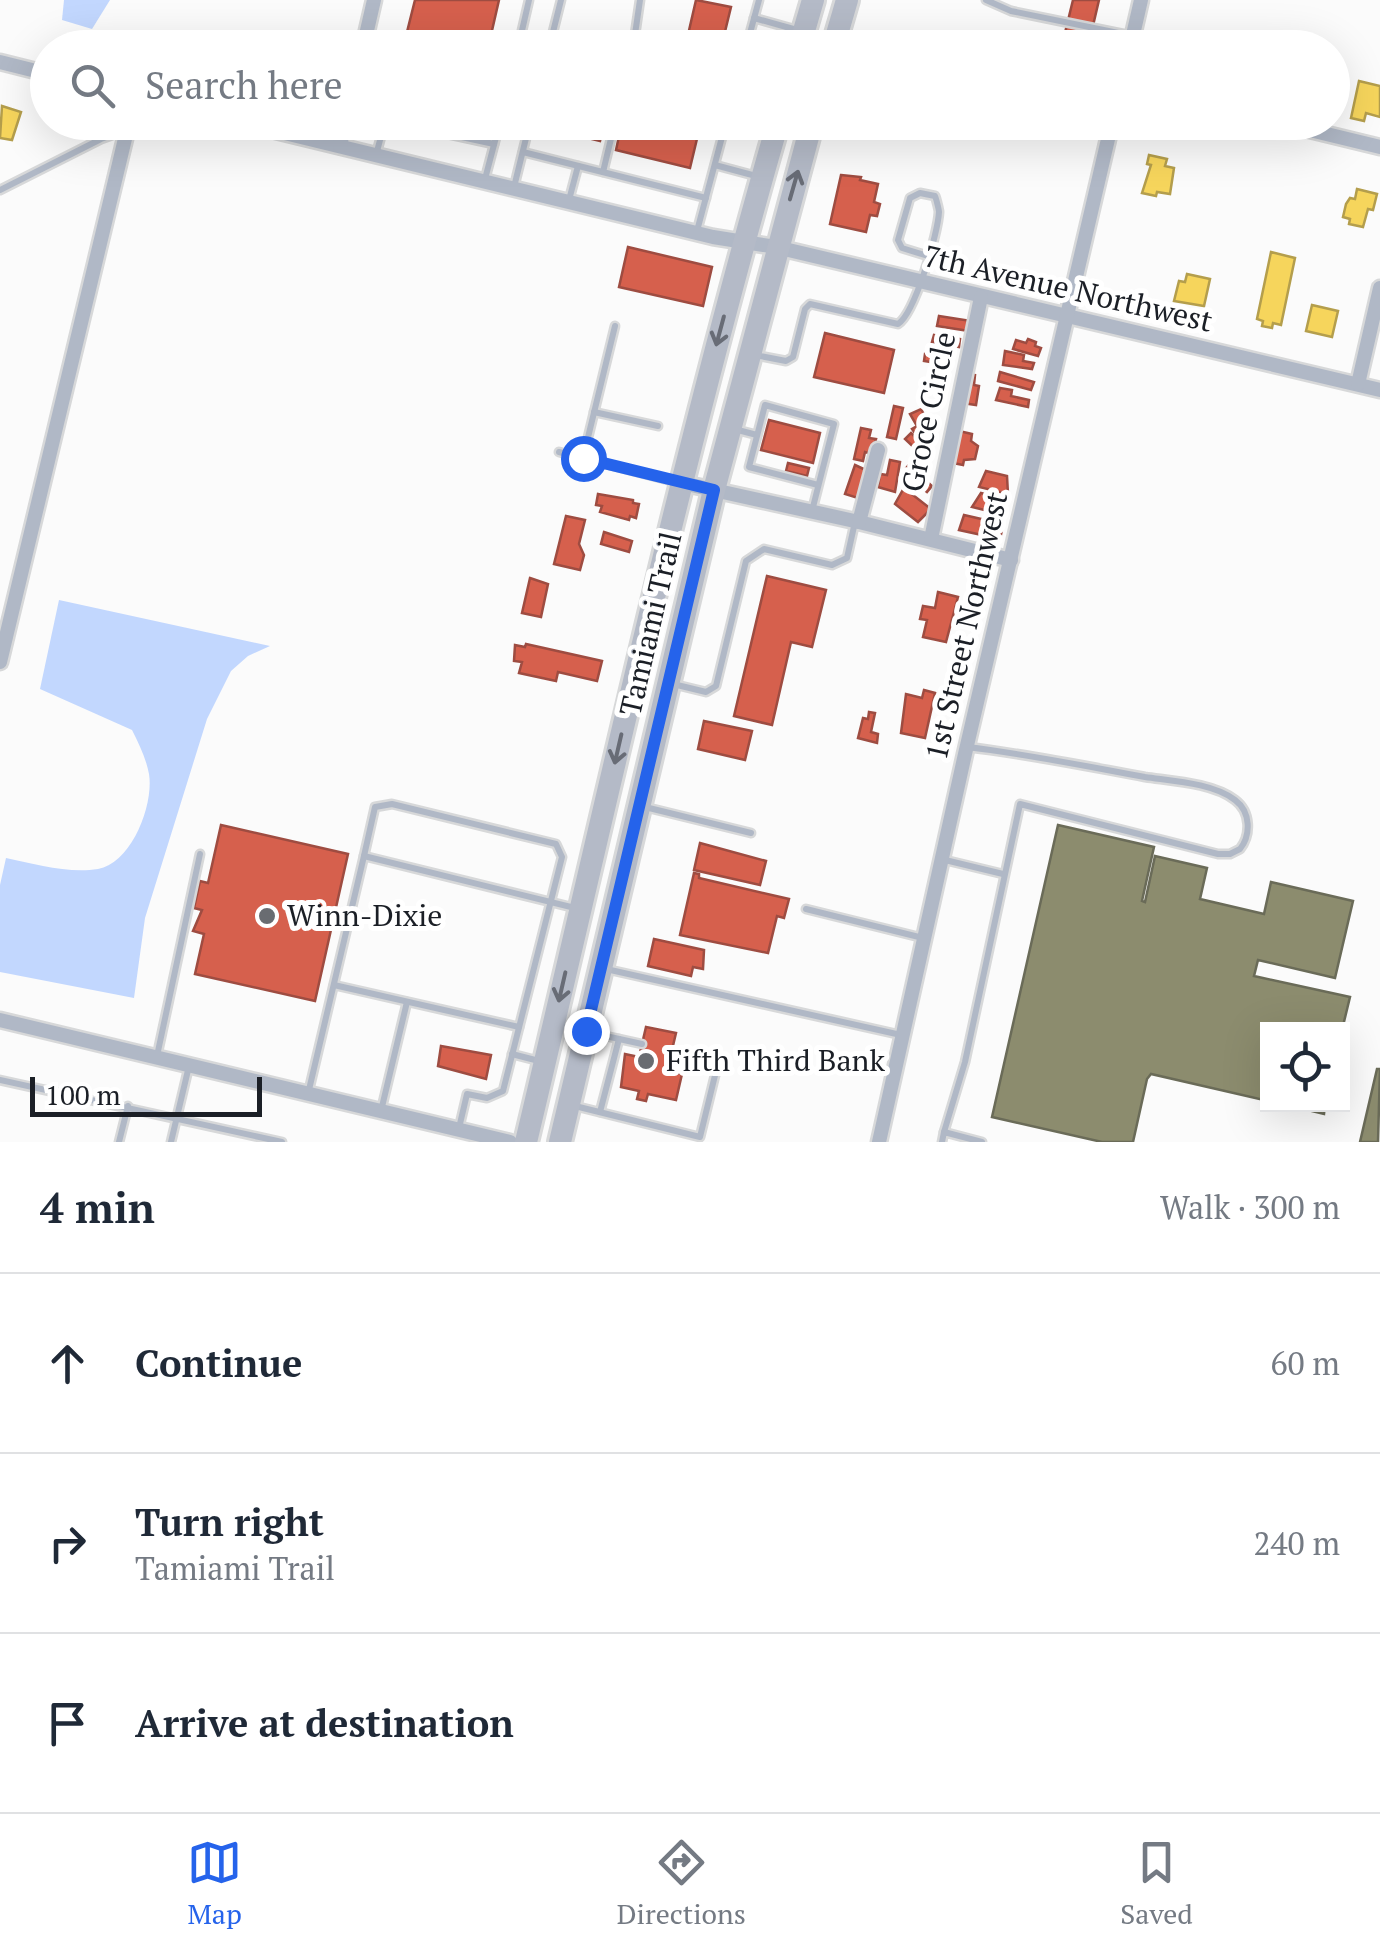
<!DOCTYPE html>
<meta charset="utf-8">
<style>
body{margin:0;font-family:"PT Serif",serif;background:#f2f2f3;color:#1f2937}
.controls{position:absolute;right:30px;bottom:30px;display:grid;overflow:hidden;border-radius:0px;box-shadow:0 10px 40px #0002}
.controls button{width:90px;height:90px;display:grid;place-items:center;padding:0;border:0;border-bottom:2px solid #e0e1e3;background:#fff;color:#1f2937;font:50px sans-serif}
.scale{position:absolute;left:30px;bottom:25px;width:232px;box-sizing:border-box;padding-left:10px;border:5px solid #1b1f26;border-top:0;font-size:28px;line-height:35px;white-space:nowrap;color:#1b1f26;-webkit-text-stroke:8px #fff;paint-order:stroke}
.stop{position:absolute;width:30px;height:30px;margin:-22px;border:8px solid #2563eb;border-radius:50%;background:#fff}
.stop.end{background:#2563eb;border-color:#fff;box-shadow:0 2px 10px #0008}
.list{margin:0;padding:0;list-style:none}
h2{display:flex;justify-content:space-between;align-items:center;height:130px;margin:0;padding:0 40px;font-size:42px}
h2 small{font-size:32px;font-weight:400;color:#747a83}
.list li{display:grid;grid-template-columns:65px 1fr auto;gap:30px;align-items:center;box-sizing:border-box;height:180px;padding:0 40px;border-top:2px solid #e0e1e3}
.list b{display:block;font-size:38px;white-space:nowrap}
.list p{margin:0;font-size:32px;white-space:nowrap;color:#747a83}
.list em{font-size:32px;font-style:normal;color:#747a83}
.icon{flex:none;width:55px;height:55px;fill:none;stroke:currentColor;stroke-width:2;stroke-linecap:round;stroke-linejoin:round}
.map{position:relative;flex:none;width:1380px;height:1142px;overflow:hidden}
.search{position:absolute;background:#fff;box-shadow:0 10px 40px #0002;left:30px;right:30px;top:30px;height:110px;display:flex;align-items:center;gap:25px;box-sizing:border-box;padding:0 35px;border-radius:55px;color:#747a83;font-size:38px}
.sheet{height:670px;background:#fff}
nav{display:flex;justify-content:space-around;align-items:center;box-sizing:border-box;height:140px;border-top:2px solid #e0e1e3;background:#fff;font-size:28px;color:#747a83}
nav a{display:grid;justify-items:center;gap:5px}
nav .on{color:#2563eb}
.map>svg:first-child{display:block}
.water{fill:#c2d7fe}
.homes{fill:#f6d55c;stroke:#b49e4c;stroke-width:2.5}
.shops{fill:#d6604d;stroke:#9e4c41;stroke-width:2.5}
.industry{fill:#8c8c6e;stroke:#6a6b58;stroke-width:2.5}
.lines{fill:none;stroke-linecap:round;stroke-linejoin:round}
.service-casing{stroke:#d7d8d9;stroke-width:11}
.minor-casing{stroke:#d7d8d9;stroke-width:19}
.primary-casing{stroke:#d7d8d9;stroke-width:28}
.service{stroke:#b0b8c6;stroke-width:6}
.minor{stroke:#b0b8c6;stroke-width:14}
.primary{stroke:#b4bac7;stroke-width:22}
.oneway{stroke:#686c76}
.route{stroke:#2563eb;stroke-width:12}
.poi-dot{fill:#696c71;stroke:#fff;stroke-width:4}
.labels{text-anchor:middle;stroke-width:10;stroke-linejoin:round;paint-order:stroke}
.street-label{font-size:30px;fill:#1b1f26;stroke:#fff}
.poi-label{font-size:30px;fill:#1b1f26;stroke:#fff;text-anchor:start}
</style>
<div class="map">
<svg width="1380" height="1142" viewBox="0 0 1380 1142">
<rect width="100%" height="100%" fill="#fbfbfb"/>
<g class="water">
<polygon points="64,0 110,0 92,29 62,20"/>
<path d="M59 600 270 646 248 656 231 671 207 719 145 918 134 998 0 972V885L6 858C35 864 69 874 98 869 132 863 154 804 149 774 146 758 139 744 132 730L40 689Z"/>
</g>
<g class="homes">
<polygon points="1359,81 1380,86 1380,117 1366,113 1364,121 1351,118"/>
<polygon points="2,106 21,112 12,140 0,138"/>
<polygon points="1149,155 1167,159 1165,166 1174,168 1170,194 1157,192 1156,196 1142,193 1151,165 1147,164"/>
<polygon points="1357,189 1377,194 1373,210 1368,209 1363,227 1349,224 1350,219 1343,217 1346,204 1350,198 1355,199"/>
<polygon points="1271,252 1295,258 1281,325 1273,323 1272,328 1262,326 1263,321 1257,319"/>
<polygon points="1187,274 1210,279 1204,306 1174,301 1179,281 1185,282"/>
<polygon points="1312,305 1338,311 1332,337 1306,331"/>
</g>
<g class="shops">
<polygon points="415,0 499,0 488,48 403,48"/>
<polygon points="696,0 731,7 721,48 685,48"/>
<polygon points="1073,0 1099,0 1088,47 1063,41"/>
<polygon points="876,36 916,48 865,48 866,45 873,47"/>
<polygon points="552,122 605,122 600,141 551,129"/>
<polygon points="622,122 701,122 690,168 616,150"/>
<polygon points="841,175 861,177 860,180 878,184 874,202 880,204 877,216 870,215 866,232 830,224"/>
<polygon points="628,247 712,267 703,306 619,287"/>
<polygon points="939,316 971,321 969,331 937,326"/>
<polygon points="825,333 894,350 884,393 814,377"/>
<polygon points="934,335 960,339 959,347 932,342"/>
<polygon points="1028,339 1036,342 1035,346 1041,348 1038,356 1013,349 1016,340 1026,343"/>
<polygon points="1005,351 1024,355 1023,361 1034,363 1032,369 1003,365"/>
<polygon points="925,354 950,358 949,365 924,361"/>
<polygon points="1000,372 1034,382 1031,390 998,381"/>
<polygon points="966,374 975,375 974,385 979,386 976,405 962,403"/>
<polygon points="1000,388 1012,390 1011,396 1029,400 1028,407 996,400"/>
<polygon points="894,406 903,408 896,439 887,437"/>
<polygon points="921,409 933,431 918,438 912,429 917,426 910,414"/>
<polygon points="769,420 820,433 813,463 761,450"/>
<polygon points="861,428 871,430 869,438 876,439 872,454 865,452 863,461 854,459"/>
<polygon points="959,431 972,434 971,441 978,446 975,459 964,460 963,465 953,463"/>
<polygon points="911,433 930,451 924,457 905,439"/>
<polygon points="890,460 900,462 895,492 878,487 880,474 887,475"/>
<polygon points="912,461 925,471 921,476 932,486 927,492 902,473"/>
<polygon points="788,463 809,468 807,476 786,471"/>
<polygon points="855,465 868,471 861,499 845,494"/>
<polygon points="986,471 1007,476 1008,494 979,487"/>
<polygon points="904,488 931,509 918,522 895,504"/>
<polygon points="981,493 1005,499 1001,514 972,507"/>
<polygon points="598,494 633,500 633,503 639,504 636,518 630,516 629,520 600,512 602,506 596,505"/>
<polygon points="964,515 990,521 989,527 1002,530 1000,539 959,530"/>
<polygon points="566,516 585,520 579,544 584,555 580,570 554,564"/>
<polygon points="604,532 632,541 629,552 601,544"/>
<polygon points="767,576 826,590 812,647 791,642 772,725 734,716"/>
<polygon points="530,578 548,584 541,617 522,613"/>
<polygon points="938,592 958,597 946,642 923,637 927,620 920,619 923,606 935,608"/>
<polygon points="526,644 602,661 597,681 558,672 556,681 519,673 522,662 514,661 515,645 525,647"/>
<polygon points="924,690 935,693 925,738 901,733 906,694 922,698"/>
<polygon points="869,712 875,713 871,732 878,734 877,743 858,738 863,718 868,719"/>
<polygon points="704,721 752,731 745,760 698,749"/>
<polygon points="221,825 348,854 315,1001 195,974 204,934 193,931 202,910 194,908 200,881 208,883"/>
<polygon points="700,843 766,861 760,885 694,870"/>
<polygon points="694,873 699,874 699,878 789,899 784,918 777,916 768,953 680,935"/>
<polygon points="654,939 704,950 703,969 693,967 691,976 648,966"/>
<polygon points="646,1027 676,1033 667,1071 682,1074 676,1100 648,1094 646,1101 637,1099 639,1091 621,1087 625,1054 639,1057"/>
<polygon points="441,1046 491,1055 486,1079 438,1066"/>
</g>
<g class="industry">
<polygon points="1058,825 1154,847 1142,901 1145,902 1155,856 1207,868 1200,899 1264,914 1271,882 1353,901 1335,978 1258,960 1254,976 1350,997 1342,1030 1268,1030 1268,1101 1151,1074 1147,1079 1133,1142 1102,1142 992,1117"/>
<polygon points="1377,1069 1380,1069 1378,1142 1360,1142"/>
<polygon points="1283,1104 1325,1104 1324,1114"/>
</g>
<g class="lines">
<defs>
<g id="service">
<polyline points="986,0 1011,11 1133,36"/>
<polyline points="754,18 797,30"/>
<polyline points="518,48 529,0"/>
<polyline points="549,48 561,0"/>
<polyline points="633,48 640,0"/>
<polyline points="746,48 759,0"/>
<polyline points="523,152 706,198"/>
<polyline points="376,155 383,129 397,123 494,144"/>
<polyline points="715,165 756,176"/>
<polyline points="603,172 615,122"/>
<polyline points="485,179 500,122"/>
<polyline points="514,187 530,122"/>
<polyline points="0,190 101,139 126,130"/>
<polyline points="569,200 578,166"/>
<polyline points="697,231 726,122"/>
<path d="M755 355 786 361 793 357 805 309 810 304 898 324C915 313 938 233 939 212 939 210 936 198 935 196L920 193 910 198 898 240 902 248 928 256"/>
<polyline points="594,412 658,426"/>
<polyline points="734,429 757,435"/>
<polyline points="559,452 676,482"/>
<polyline points="583,458 615,326"/>
<polyline points="812,511 834,424 765,405 749,467 818,485"/>
<polyline points="673,684 706,692 716,686 746,561 764,549 832,565 847,558 855,522"/>
<polyline points="645,807 751,833"/>
<polyline points="364,856 375,807 392,804 556,844 562,857 503,1091 487,1098 467,1094 459,1128"/>
<polyline points="941,859 1003,874"/>
<polyline points="806,909 923,938"/>
<polyline points="606,969 901,1035"/>
<polyline points="334,985 519,1027"/>
<polyline points="592,1033 642,1044"/>
<polyline points="512,1054 539,1061"/>
<polyline points="157,1056 200,854"/>
<polyline points="0,1080 282,1142"/>
<polyline points="308,1094 364,856 575,908"/>
<polyline points="575,1106 700,1137 718,1063 671,1051"/>
<polyline points="381,1111 407,1002"/>
<polyline points="600,1112 619,1039"/>
<path d="M944 1132 965 1062 1020 804 1218 854H1230L1240 849C1251 835 1251 812 1235 800 1213 783 1172 781 1145 777 1085 766 1027 754 967 747"/>
<polyline points="119,1142 128,1106"/>
<polyline points="171,1142 189,1066"/>
<polyline points="942,1142 944,1132 982,1142"/>
</g>
<g id="minor">
<polyline points="363,48 374,0"/>
<polyline points="1130,48 1141,0"/>
<polyline points="0,62 48,74"/>
<polyline points="239,122 713,237 776,247 1380,390"/>
<polyline points="1277,122 1380,147"/>
<polyline points="340,146 345,122"/>
<polyline points="1358,384 1380,288"/>
<polyline points="682,483 859,522 1011,560"/>
<polyline points="859,522 878,450"/>
<polyline points="931,539 981,297"/>
<polyline points="0,662 129,122"/>
<polyline points="0,1020 510,1142"/>
<polyline points="879,1142 965,754 1112,122"/>
</g>
<g id="primary">
<polyline points="799,48 813,0"/>
<polyline points="833,48 847,0"/>
<path d="M526 1142C607 801 681 459 778 122"/>
<polyline points="560,1142 714,490 812,122"/>
</g>
</defs>
<use href="#service" class="service-casing"/>
<use href="#minor" class="minor-casing"/>
<use href="#primary" class="primary-casing"/>
<use href="#service" class="service"/>
<use href="#minor" class="minor"/>
<use href="#primary" class="primary"/>
</g>
<defs><path id="oneway-shaft" d="M-6 0H5M1.5-3L5.5 0L1.5 3" fill="none" stroke-width="1.6" stroke-linecap="round" stroke-linejoin="round" transform="scale(2.5)"/></defs>
<g class="oneway">
<use href="#oneway-shaft" transform="translate(794 185) rotate(-74)"/>
<use href="#oneway-shaft" transform="translate(720 331) rotate(105)"/>
<use href="#oneway-shaft" transform="translate(618 749) rotate(103)"/>
<use href="#oneway-shaft" transform="translate(562 987) rotate(103)"/>
</g>
<g class="lines">
<polyline class="route" points="583,458 714,490 586,1031"/>
</g>
<g class="poi-dot">
<circle cx="267" cy="916" r="10"/>
<circle cx="646" cy="1061" r="10"/>
</g>
<g class="labels">
<g class="street-label">
<text transform="translate(1068 289) rotate(13)" y="10">7th Avenue Northwest</text>
<text transform="translate(929 412) rotate(-78)" y="10">Groce Circle</text>
<text transform="translate(651 624) rotate(-77)" y="10">Tamiami Trail</text>
<text transform="translate(967 626) rotate(-77)" y="10">1st Street Northwest</text>
</g>
<g class="poi-label">
<text x="287" y="926">Winn-Dixie</text>
<text x="666" y="1071">Fifth Third Bank</text>
</g>
</g>
</svg>
<div class="controls">
<button><svg class="icon" aria-label="locate" viewBox="0 0 24 24"><circle cx="12" cy="12" r="6"/><path d="M12 2v4M12 18v4M2 12h4M18 12h4"/></svg></button>
</div>
<div class="scale">100 m</div>
<div class="stop" style="left:583px;top:458px"></div>
<div class="stop end" style="left:586px;top:1031px"></div>
<div class="search"><svg class="icon" aria-label="search" viewBox="0 0 24 24"><circle cx="10" cy="10" r="6"/><path d="M15 15l6 6"/></svg>Search here</div>
</div>
<section class="sheet">
<h2>4 min<small>Walk · 300 m</small></h2>
<ul class="list">
<li><svg class="icon" aria-label="ahead" viewBox="0 0 24 24"><path d="M12 20V5M6 11l6-6 6 6"/></svg><div><b>Continue</b></div><em>60 m</em></li>
<li><svg class="icon" aria-label="right" viewBox="0 0 24 24"><path d="M7 20v-9h11M14 6l5 5-5 5"/></svg><div><b>Turn right</b><p>Tamiami Trail</p></div><em>240 m</em></li>
<li><svg class="icon" aria-label="arrive" viewBox="0 0 24 24"><path d="M6 21V4h12l-3 4 3 4H6"/></svg><div><b>Arrive at destination</b></div></li>
</ul>
</section>
<nav>
<a class="on"><svg class="icon" aria-label="map" viewBox="0 0 24 24"><path d="M3 6l6-2 6 2 6-2v14l-6 2-6-2-6 2zM9 4v14M15 6v14"/></svg>Map</a>
<a><svg class="icon" aria-label="directions" viewBox="0 0 24 24"><path d="M12 3l9 9-9 9-9-9zM9 14v-3h6M13 9l2 2-2 2"/></svg>Directions</a>
<a><svg class="icon" aria-label="saved" viewBox="0 0 24 24"><path d="M7 4h10v16l-5-4-5 4z"/></svg>Saved</a>
</nav>
